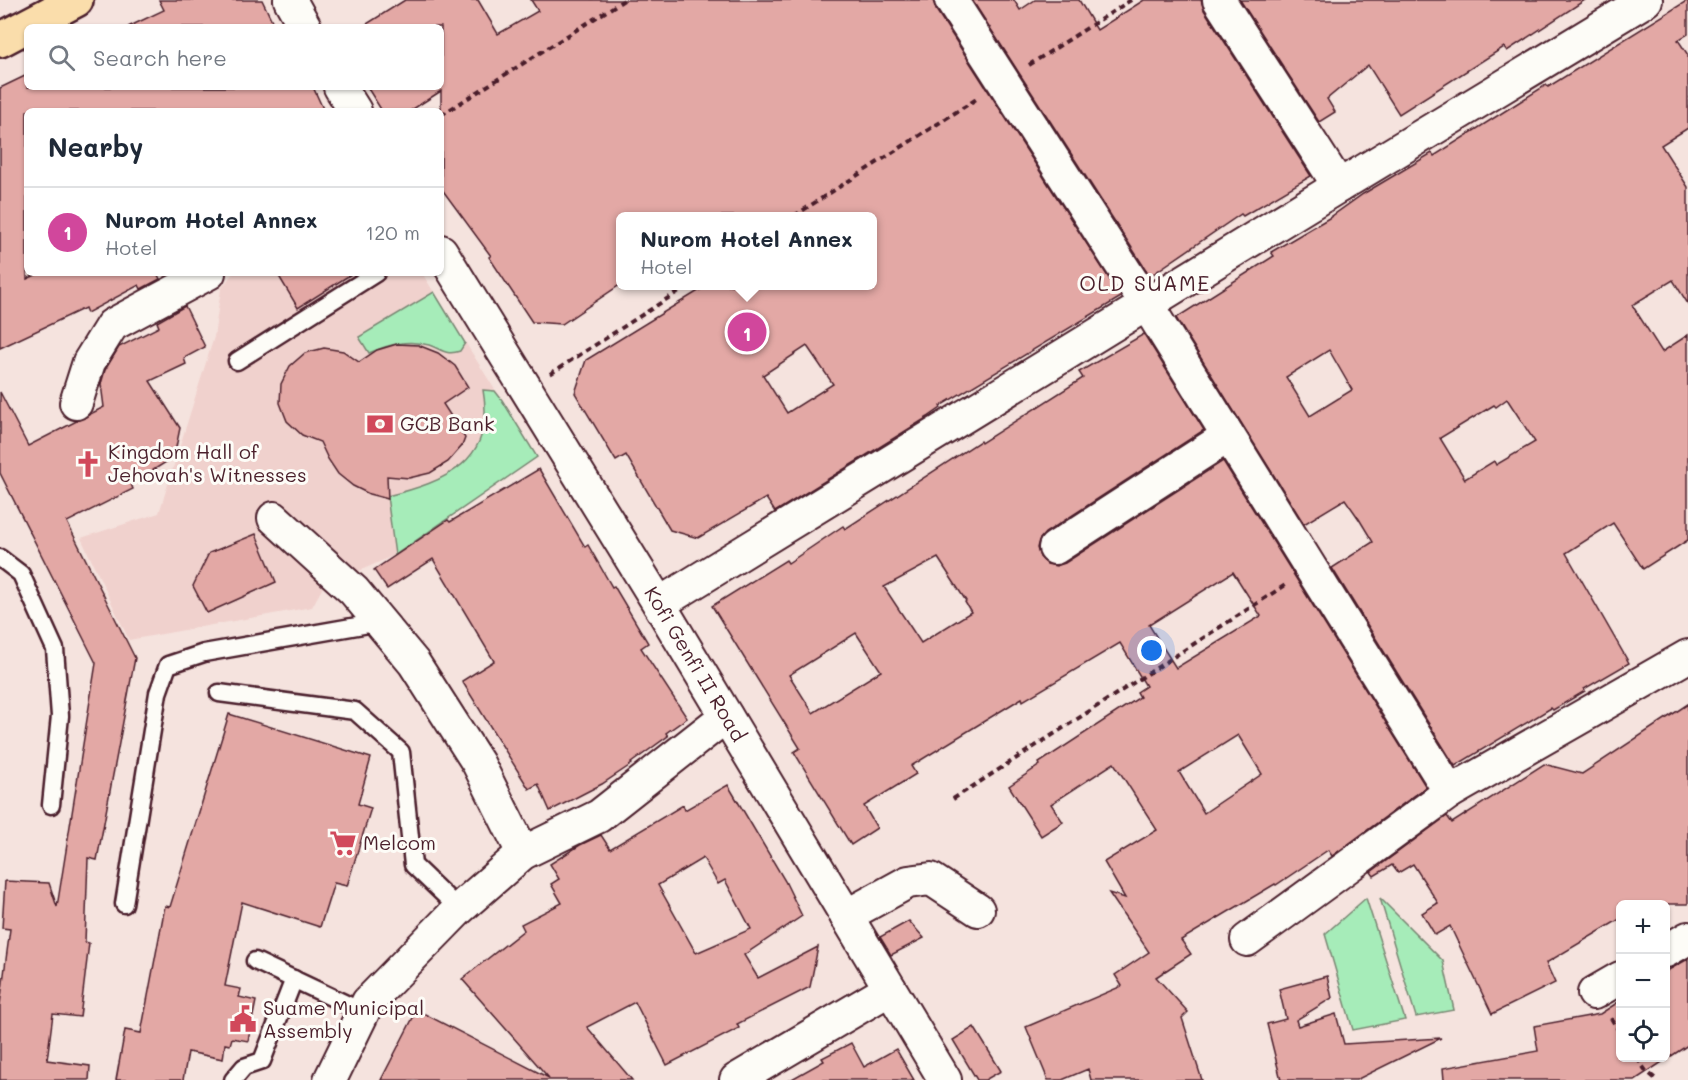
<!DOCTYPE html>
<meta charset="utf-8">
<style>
body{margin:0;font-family:Mali,sans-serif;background:#f6f6f7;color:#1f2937}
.controls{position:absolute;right:18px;bottom:18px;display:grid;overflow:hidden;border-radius:9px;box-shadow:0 2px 4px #0004}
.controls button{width:54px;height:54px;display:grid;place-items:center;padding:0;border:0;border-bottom:2px solid #e0e1e3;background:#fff;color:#1f2937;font:30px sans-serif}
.you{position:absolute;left:1152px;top:651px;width:21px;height:21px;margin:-15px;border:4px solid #fff;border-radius:50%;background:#1a73e8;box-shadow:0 0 0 9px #1a73e833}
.badge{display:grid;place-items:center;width:39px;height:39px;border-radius:50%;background:#d1495b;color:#fff;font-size:20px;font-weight:700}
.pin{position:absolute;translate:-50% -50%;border:3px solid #fff;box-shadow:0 2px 6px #0006}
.popup{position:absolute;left:616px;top:212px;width:261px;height:78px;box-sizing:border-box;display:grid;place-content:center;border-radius:9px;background:#fff;filter:drop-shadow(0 2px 4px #0005);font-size:20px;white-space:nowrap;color:#747a83}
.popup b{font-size:22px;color:#1f2937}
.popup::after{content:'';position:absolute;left:50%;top:100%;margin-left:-12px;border:12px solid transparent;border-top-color:#fff}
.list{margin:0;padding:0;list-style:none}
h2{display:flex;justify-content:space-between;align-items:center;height:78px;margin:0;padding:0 24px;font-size:26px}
h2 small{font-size:20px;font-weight:400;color:#747a83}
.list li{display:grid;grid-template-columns:39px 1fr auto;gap:18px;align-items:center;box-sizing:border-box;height:90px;padding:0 24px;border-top:2px solid #e0e1e3}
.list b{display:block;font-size:22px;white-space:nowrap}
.list p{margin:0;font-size:20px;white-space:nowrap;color:#747a83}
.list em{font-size:20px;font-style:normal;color:#747a83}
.icon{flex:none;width:33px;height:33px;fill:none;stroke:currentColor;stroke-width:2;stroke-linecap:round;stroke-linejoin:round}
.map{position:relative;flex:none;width:1688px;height:1080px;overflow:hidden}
.search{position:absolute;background:#fff;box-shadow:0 2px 4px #0004;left:24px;top:24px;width:420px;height:66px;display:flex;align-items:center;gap:15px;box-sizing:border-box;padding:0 21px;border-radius:9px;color:#747a83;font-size:22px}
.panel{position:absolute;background:#fff;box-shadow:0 2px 4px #0004;left:24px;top:108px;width:420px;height:168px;border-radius:9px}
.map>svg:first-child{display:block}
.built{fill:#f0d1cd}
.green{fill:#a6ecb9;stroke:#788672;stroke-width:1.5}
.building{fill:#e3a8a5;stroke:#4a1f2b;stroke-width:1.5;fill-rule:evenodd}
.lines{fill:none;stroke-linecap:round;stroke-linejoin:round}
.service-casing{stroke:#4a1f2b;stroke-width:21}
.minor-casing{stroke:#4a1f2b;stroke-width:36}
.trunk-casing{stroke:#4a1f2b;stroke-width:38}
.path{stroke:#4a1f2b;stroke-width:4;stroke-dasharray:6 4.5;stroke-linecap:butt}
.service{stroke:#fdfcf7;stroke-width:16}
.minor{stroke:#fdfcf7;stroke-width:32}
.trunk{stroke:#faddab;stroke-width:33}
.labels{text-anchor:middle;stroke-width:6;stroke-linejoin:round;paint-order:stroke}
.poi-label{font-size:20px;fill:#4a1f2b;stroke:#fdfcf7;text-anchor:start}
.street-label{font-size:20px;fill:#4a1f2b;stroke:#fdfcf7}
.neighbourhood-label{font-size:21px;letter-spacing:1.5px;fill:#4a1f2b;stroke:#fdfcf7}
</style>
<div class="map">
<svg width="1688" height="1080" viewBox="0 0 1688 1080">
<rect width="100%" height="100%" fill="#f5e3de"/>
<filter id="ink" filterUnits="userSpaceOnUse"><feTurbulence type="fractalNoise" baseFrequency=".0167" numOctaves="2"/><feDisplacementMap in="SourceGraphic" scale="12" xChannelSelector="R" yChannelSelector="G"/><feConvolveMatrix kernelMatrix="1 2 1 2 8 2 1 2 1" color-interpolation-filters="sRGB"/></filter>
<g filter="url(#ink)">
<polygon class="built" points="233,273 422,273 537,457 395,555 323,587 312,607 129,640 81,538 159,513 214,337 221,289"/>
<g class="green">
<path d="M434 292 465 343 460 351C446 356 441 349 429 345 408 339 389 344 369 353L359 337Z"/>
<path d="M483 390 495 391 502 400 537 457 395 555 387 496C446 482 496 461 483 390Z"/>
<polygon points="1366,898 1405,1020 1353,1030 1325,934"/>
<polygon points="1380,898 1443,961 1454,1010 1416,1017"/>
</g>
<g class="building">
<polygon points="159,0 262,0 275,27 128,27 164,10"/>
<path d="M405 0H478L498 34 538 11 531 0H933L936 10 1121 297 940 406 941 408 928 417 775 512 766 498 698 538 670 530 626 455 616 461 575 393 586 360 708 285H873V216H621V284L562 324 532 322 489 257 491 256 441 188V91L410 111H382L367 87H441V27H362ZM807 346 833 384 787 413 763 375Z"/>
<polygon points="972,0 1014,0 1020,10 1035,0 1079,0 1097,30 1144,0 1201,0 1204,10 1311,176 1243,216 1241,214 1150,276"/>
<polygon points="1240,0 1585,0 1507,51 1504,47 1399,114 1368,65 1327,99 1335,112 1319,122"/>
<path d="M1688 0V34L1678 40 1688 55V128L1661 145 1688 187V304L1673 280 1632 305 1662 352 1688 335V540L1643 569 1613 523 1566 553 1629 663 1584 689 1585 691 1553 710 1551 708 1455 766 1332 568 1373 542 1359 519 1345 499 1304 524 1176 318 1274 256 1271 252 1329 218 1363 194 1432 153 1434 156 1546 85 1548 87ZM1329 350 1352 390 1310 416 1286 377ZM1507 399 1535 442 1496 465 1494 461 1465 479 1440 438 1494 405 1496 407Z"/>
<polygon points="27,75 27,87 313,87 324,111 27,111 27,279 40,273 161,273 158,275 160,279 141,289 139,285 87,313 85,308 0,348 0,88"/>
<polygon points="277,273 353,273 298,308"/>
<polygon points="185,306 205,347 184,358 186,364 150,381 180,428 174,457 131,484 133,489 67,522 135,658 97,860 88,858 85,942 89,943 80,1017 53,1014 47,1060 90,1066 89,1080 0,1080 0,1005 10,929 2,928 5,881 49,883 57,907 96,663 0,473 0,392 28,446 104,407 101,384 105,370 119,347 159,327 157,322"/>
<path d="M1144 334 1204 430 1045 533 1039 540 1037 548 1040 557 1047 564 1056 566 1065 563 1223 461 1426 787 1332 856 1328 850 1276 885 1275 884 1181 940 1191 954 1156 977 1188 1012 1182 1018 1202 1080H1091L1088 1069 1062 1080H1048L1026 1027 1122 986 1115 975 1149 952 1109 893 1125 898 1104 862 1157 830 1114 763 1051 804 1063 822 1041 836 1009 786 1040 765 1039 763 1140 697 1137 692 1146 686 1120 643 1023 701 1022 698 911 766 916 774 864 806 877 828 851 845 794 752 800 748 712 606 786 560 788 563 843 526 845 529 980 441 981 443 1083 378 1079 372ZM938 558 966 601 965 602 971 612 921 643 884 587ZM1233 572 1261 616 1176 668 1149 625ZM856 633 881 671 813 713 789 675ZM1238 735 1262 774 1204 813 1179 772Z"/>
<polygon points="397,344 418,345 438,353 455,366 468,387 443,404 465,438 462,446 448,462 430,473 409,478 387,476 388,499 369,494 353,486 338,474 328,459 320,442 302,435 287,421 280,403 281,384 290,366 305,353 324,348 343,351 359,362 377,350"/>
<polygon points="539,469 585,547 588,545 612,587 614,586 648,643 641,648 687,718 666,733 668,736 631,763 632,764 602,784 550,811 538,784 529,789 462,681 494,661 433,559 387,589 374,570 448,520 450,522"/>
<polygon points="256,534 276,582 207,613 193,586 209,553"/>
<polygon points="1688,704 1688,904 1620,904 1620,919 1546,963 1555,983 1492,1014 1450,926 1435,935 1422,913 1438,903 1413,864 1398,873 1392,865 1374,876 1371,872 1447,816 1452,823 1544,764 1582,774"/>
<polygon points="229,714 371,758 358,804 371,808 347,886 334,883 320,927 242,902 225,986 241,989 239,997 256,1001 248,1041 232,1038 230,1045 225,1044 223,1059 188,1052 183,1080 116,1080 125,1030 141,1033 165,906 170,907"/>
<path d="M728 785 785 881 802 916 744 955 758 978 818 947 810 987 737 1024 739 1028 667 1065 635 1002 587 1027 632 1080H381L417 1010 549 1078 462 979 524 930 521 924 562 903 551 884 559 879 550 864 580 845 601 835 610 849 683 805 685 810ZM703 858 718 884 725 880 751 929 696 953 658 885Z"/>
<polygon points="909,921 924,938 891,955 880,937"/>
<polygon points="1688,959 1688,1045 1635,1080 1444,1080 1443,1068 1538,1051 1534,1026 1600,1014 1620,1001 1620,1058 1665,1058 1665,972"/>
<polygon points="1327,976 1332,998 1296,1020 1298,1026 1336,1014 1344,1044 1441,1038 1356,1080 1281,1080 1267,1024 1286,1019 1279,989"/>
<polygon points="974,1027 1001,1071 985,1080 977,1080 953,1040"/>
<polygon points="851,1043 864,1067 896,1049 914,1080 790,1080 824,1061 822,1058"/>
</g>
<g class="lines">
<defs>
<g id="service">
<polyline points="237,361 376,273"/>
<polyline points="0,558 21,574 55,649 60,716 51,805"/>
<polyline points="219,693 355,711 401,752 413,865 459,909"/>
<polyline points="124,904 158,693 168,665 204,653 380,622"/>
<polyline points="255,961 363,1012"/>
<polyline points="233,1080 244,1067 262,1061 294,979"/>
</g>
<g id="minor">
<polyline points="290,0 305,27"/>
<polyline points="951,0 1147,305 1450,792 1688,656"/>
<polyline points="1219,0 1339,186"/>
<polyline points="340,87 355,111"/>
<polyline points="441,251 659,604 945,1080"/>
<polyline points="76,403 89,362 112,325 209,273"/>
<polyline points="274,518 354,591 414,663 478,763 523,853"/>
<polyline points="1055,548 1228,436"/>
<polyline points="659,604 1339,186 1646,0"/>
<polyline points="846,916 908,882 931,879 978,910"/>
<polyline points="1247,940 1450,792"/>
<polyline points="1666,951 1688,938"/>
<polyline points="1594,993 1620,978"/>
<polyline points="330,1080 368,1002 459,909 523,853 599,816 726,716"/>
<polyline points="736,1080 890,989"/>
</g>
<polyline id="trunk" points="0,40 76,0"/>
</defs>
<use href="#service" class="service-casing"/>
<use href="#minor" class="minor-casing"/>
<use href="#trunk" class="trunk-casing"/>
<g class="path">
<polyline points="1029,65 1131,0"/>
<polyline points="441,115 624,0"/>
<polyline points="794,216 978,98"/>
<polyline points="550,374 687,286"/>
<polyline points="953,799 1287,584"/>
<polyline points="1611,1018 1620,1033"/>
<polyline points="1637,1058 1646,1071 1657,1080"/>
</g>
<use href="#service" class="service"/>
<use href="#minor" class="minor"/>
<use href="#trunk" class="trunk"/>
</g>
</g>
<defs>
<symbol id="bank-bare" viewBox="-9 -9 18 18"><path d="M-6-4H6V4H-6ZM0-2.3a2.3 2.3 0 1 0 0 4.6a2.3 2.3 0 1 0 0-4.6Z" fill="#d1495b" stroke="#fdfcf7" stroke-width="2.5" paint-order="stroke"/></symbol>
<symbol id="church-bare" viewBox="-9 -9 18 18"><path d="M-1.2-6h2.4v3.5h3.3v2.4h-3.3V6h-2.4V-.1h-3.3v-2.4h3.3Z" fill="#d1495b" stroke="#fdfcf7" stroke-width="2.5" paint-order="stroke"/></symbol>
<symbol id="supermarket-bare" viewBox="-9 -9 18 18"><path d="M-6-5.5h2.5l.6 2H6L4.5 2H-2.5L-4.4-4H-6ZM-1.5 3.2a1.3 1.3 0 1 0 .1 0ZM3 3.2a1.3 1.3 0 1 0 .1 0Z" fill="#d1495b" stroke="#fdfcf7" stroke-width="2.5" paint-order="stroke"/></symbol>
<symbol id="civic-bare" viewBox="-9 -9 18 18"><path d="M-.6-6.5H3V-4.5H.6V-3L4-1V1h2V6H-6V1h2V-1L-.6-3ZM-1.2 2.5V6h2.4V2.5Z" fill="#d1495b" stroke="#fdfcf7" stroke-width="2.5" paint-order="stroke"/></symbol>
</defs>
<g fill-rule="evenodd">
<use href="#bank-bare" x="361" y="405" width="38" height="38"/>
<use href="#church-bare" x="69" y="445" width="38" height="38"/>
<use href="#supermarket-bare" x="324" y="824" width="38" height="38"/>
<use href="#civic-bare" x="224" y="1000" width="38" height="38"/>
</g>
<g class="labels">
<g class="poi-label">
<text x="400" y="431">GCB Bank</text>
<text x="108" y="459">Kingdom Hall of<tspan x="108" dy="23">Jehovah's Witnesses</tspan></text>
<text x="363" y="850">Melcom</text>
<text x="263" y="1015">Suame Municipal<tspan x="263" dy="23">Assembly</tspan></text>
</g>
<g class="street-label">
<text transform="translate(695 664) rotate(59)" y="7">Kofi Genfi II Road</text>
</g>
<g class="neighbourhood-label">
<text x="1145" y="291">OLD SUAME</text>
</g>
</g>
</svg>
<div class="controls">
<button>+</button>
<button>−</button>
<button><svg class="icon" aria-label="locate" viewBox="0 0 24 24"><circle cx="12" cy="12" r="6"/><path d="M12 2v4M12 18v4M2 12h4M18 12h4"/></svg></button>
</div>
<div class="you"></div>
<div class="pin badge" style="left:747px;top:332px;background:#d1479c">1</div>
<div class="popup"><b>Nurom Hotel Annex</b>Hotel</div>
<div class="search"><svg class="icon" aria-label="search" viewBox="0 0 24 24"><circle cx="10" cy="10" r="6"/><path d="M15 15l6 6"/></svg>Search here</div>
<section class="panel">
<h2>Nearby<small></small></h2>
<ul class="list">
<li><span class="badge" style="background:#d1479c">1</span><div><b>Nurom Hotel Annex</b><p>Hotel</p></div><em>120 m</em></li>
</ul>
</section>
</div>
